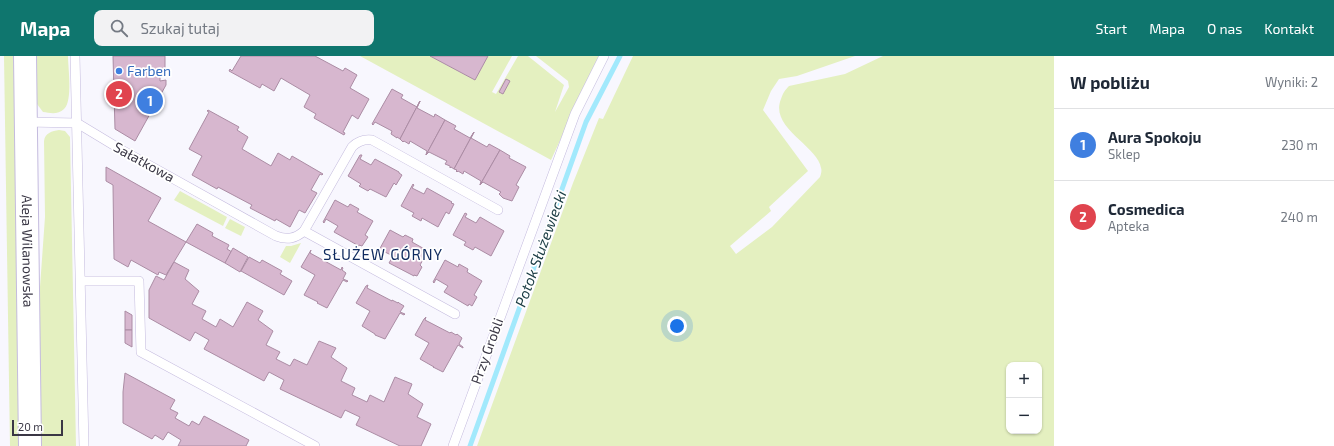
<!DOCTYPE html>
<html lang="pl">
<meta charset="utf-8">
<style>
body{margin:0;font-family:"Exo 2",sans-serif;background:#f2f2f3;color:#1f2937}
.controls{position:absolute;right:12px;bottom:12px;display:grid;overflow:hidden;border-radius:8px;box-shadow:0 1px 3px #0004}
.controls button{width:36px;height:36px;display:grid;place-items:center;padding:0;border:0;border-bottom:1px solid #e0e1e3;background:#fff;color:#1f2937;font:20px sans-serif}
.scale{position:absolute;left:12px;bottom:10px;width:51px;box-sizing:border-box;padding-left:4px;border:2px solid #3a3745;border-top:0;font-size:11px;line-height:14px;white-space:nowrap;color:#3a3745;-webkit-text-stroke:3px #fff;paint-order:stroke}
.you{position:absolute;left:677px;top:270px;width:14px;height:14px;margin:-10px;border:3px solid #fff;border-radius:50%;background:#1a73e8;box-shadow:0 0 0 6px #1a73e833}
.badge{display:grid;place-items:center;width:26px;height:26px;border-radius:50%;background:#0f766e;color:#fff;font-size:13px;font-weight:700}
.pin{position:absolute;translate:-50% -50%;border:2px solid #fff;box-shadow:0 1px 4px #0006}
.list{margin:0;padding:0;list-style:none}
h2{display:flex;justify-content:space-between;align-items:center;height:52px;margin:0;padding:0 16px;font-size:17px}
h2 small{font-size:13px;font-weight:400;color:#747a83}
.list li{display:grid;grid-template-columns:26px 1fr auto;gap:12px;align-items:center;box-sizing:border-box;height:72px;padding:0 16px;border-top:1px solid #e0e1e3}
.list b{display:block;font-size:15px;white-space:nowrap}
.list p{margin:0;font-size:13px;white-space:nowrap;color:#747a83}
.list em{font-size:13px;font-style:normal;color:#747a83}
.icon{flex:none;width:22px;height:22px;fill:none;stroke:currentColor;stroke-width:2;stroke-linecap:round;stroke-linejoin:round}
.map{position:relative;flex:none;width:1054px;height:390px;overflow:hidden}
header{display:flex;align-items:center;gap:24px;box-sizing:border-box;height:56px;padding:0 20px;background:#0f766e;color:#fff}
header strong{font-size:19px}
nav{display:flex;gap:22px;margin-inline-start:auto;font-size:14px}
.search{width:280px;height:36px;background:#f2f2f3;display:flex;align-items:center;gap:10px;box-sizing:border-box;padding:0 14px;border-radius:8px;color:#747a83;font-size:15px}
main{display:flex}
aside{flex:1;background:#fff}
.map>svg:first-child{display:block}
.green{fill:#e4f0c0;fill-rule:evenodd}
.lines{fill:none;stroke-linecap:round;stroke-linejoin:round}
.stream{stroke:#a2e9fc;stroke-width:5}
.building{fill:#d7b7cf;stroke:#ab8ca4}
.lane-casing{stroke:#c4bbde;stroke-width:10}
.secondary-casing{stroke:#c4bbde;stroke-width:24}
.lane{stroke:#fff;stroke-width:9}
.secondary{stroke:#fff;stroke-width:22}
.shop-dot{fill:#3f7fe0;stroke:#fff;stroke-width:1.5}
.labels{text-anchor:middle;stroke-width:3.5;stroke-linejoin:round;paint-order:stroke}
.shop-label{font-size:14px;fill:#366cbe;stroke:#fff;text-anchor:start}
.street-label{font-size:14px;fill:#3a3745;stroke:#fff}
.water-label{font-size:15px;font-style:italic;fill:#193b43;stroke:#fff}
.neighbourhood-label{font-size:15px;letter-spacing:1px;fill:#0f2a5f;stroke:#fff}
</style>
<header>
<strong>Mapa</strong>
<div class="search"><svg class="icon" aria-label="search" viewBox="0 0 24 24"><circle cx="10" cy="10" r="6"/><path d="M15 15l6 6"/></svg>Szukaj tutaj</div>
<nav><a>Start</a><a>Mapa</a><a>O nas</a><a>Kontakt</a></nav>
</header>
<main>
<div class="map">
<svg width="1054" height="390" viewBox="0 0 1054 390">
<rect width="100%" height="100%" fill="#f8f7fe"/>
<g class="green">
<polygon points="4,0 14,0 18,205 20,390 10,390"/>
<path d="M36 0H68C68 12 73 45 64 53 58 59 50 57 43 56L37 48Z"/>
<polygon points="360,0 430,0 475,24 488,0 512,0 492,36 496,38 518,0 528,0 564,29 555,56 569,31 568,25 536,0 599,0 551,104"/>
<path d="M633 0H855L797 20 779 23 771 35 763 54 808 115 769 151 771 155 730 190 736 198 772 171 820 121C821 118 822 114 821 112 818 90 769 72 781 43 783 37 785 34 789 30L845 18 883 0H1054V390H477L573 127 599 62 603 63ZM1009 309H1039V375H1009Z"/>
<path d="M59 74 65 75 70 81 76 390H41L39 245 45 161 44 85C45 77 52 75 59 74Z"/>
<polygon points="180,135 227,161 223,170 174,144"/>
<polygon points="230,163 245,171 241,180 225,172"/>
<polygon points="301,187 290,207 280,201 286,190 291,190"/>
</g>
<g class="lines">
<polyline class="stream" points="470,390 586,66 620,0"/>
</g>
<g class="building">
<polygon points="113,0 165,0 165,13 160,13 160,25 166,24 166,29 135,85 115,73"/>
<polygon points="241,0 315,0 343,15 345,12 357,19 350,32 369,43 358,63 352,59 343,76 345,77 344,79 314,62 316,58 304,51 310,39 281,22 274,35 262,28 260,32 229,15 230,13 232,15"/>
<polygon points="430,0 488,0 475,24"/>
<polygon points="506,23 510,25 503,38 499,36"/>
<polygon points="392,33 403,39 401,42 417,51 420,45 400,83 397,81 397,82 391,78 392,75 375,66 373,69 372,68"/>
<polygon points="420,45 417,52 434,61 435,58 445,64 426,99 427,95 410,85 409,88 404,85 403,86 400,83"/>
<polygon points="208,54 239,71 237,74 248,81 242,93 271,110 278,97 290,104 292,100 323,118 322,119 320,118 311,134 317,137 305,157 299,154 290,171 276,163 275,165 250,152 252,149 218,131 217,133 192,119 202,100 189,93 209,56 207,55"/>
<polygon points="445,64 456,70 454,73 470,82 474,76 454,113 451,111 450,112 450,110 445,108 447,105 429,96 426,99"/>
<polygon points="474,76 471,82 487,91 489,88 500,94 480,129 481,125 464,115 463,118 458,115 457,116 456,115 457,114 454,113"/>
<polygon points="500,94 510,100 509,102 526,111 516,129 519,131 512,145 503,142 499,138 501,136 483,126 480,129"/>
<polygon points="360,99 362,99 360,103 371,109 375,103 399,116 399,117 402,119 396,129 394,127 386,141 370,133 368,135 359,130 361,128 348,120"/>
<polygon points="106,111 161,142 148,165 186,186 166,219 159,216 158,219 131,204 128,211 114,203 113,129 106,125"/>
<polygon points="413,128 414,129 412,132 424,138 427,132 452,146 451,147 454,148 449,158 446,156 438,171 422,162 421,165 412,160 414,157 401,150"/>
<polygon points="335,144 348,151 350,148 359,153 357,156 373,165 365,179 368,181 362,190 359,189 359,190 334,176 338,170 326,163 324,167 323,166"/>
<polygon points="465,157 467,158 465,161 476,167 480,161 504,175 491,200 475,191 473,194 464,189 466,186 453,179"/>
<polygon points="197,168 213,177 212,180 229,189 227,193 232,196 225,207 186,186"/>
<polygon points="390,174 403,181 405,179 413,183 412,186 428,195 420,209 422,211 417,220 414,219 414,220 389,207 393,200 381,194 379,197 378,196"/>
<polygon points="233,192 248,201 240,216 225,207"/>
<polygon points="311,194 310,197 341,214 342,211 343,212 342,214 346,217 343,223 348,225 347,226 343,224 327,252 317,247 318,246 304,239 315,219 301,211"/>
<polygon points="249,201 260,207 262,204 282,215 280,218 292,225 284,239 241,215"/>
<polygon points="445,204 458,211 459,208 468,213 467,216 482,225 474,239 477,241 472,250 469,248 468,250 444,236 448,230 436,223 434,227 433,226"/>
<polygon points="174,206 189,214 185,223 199,235 192,248 206,255 202,263 216,271 220,263 233,271 247,246 263,255 258,264 273,275 266,289 280,296 276,303 290,310 294,303 307,309 319,285 336,292 331,301 347,312 341,325 355,332 352,339 367,346 370,339 384,346 395,321 412,328 408,338 423,348 417,361 431,368 421,390 400,390 356,369 360,361 345,354 341,362 280,333 284,324 269,316 264,325 204,293 209,284 195,276 190,285 149,262 149,234 156,220 164,224"/>
<polygon points="368,229 367,232 392,245 392,244 398,247 398,246 399,247 404,250 400,256 405,258 404,259 400,257 385,283 375,279 375,278 362,270 370,255 356,247 366,230"/>
<polygon points="125,255 132,259 132,274 125,274"/>
<polygon points="426,261 425,264 450,277 451,276 456,279 457,278 462,282 459,288 463,291 463,292 458,289 443,316 433,311 434,311 420,303 429,287 415,279 424,263"/>
<polygon points="125,274 132,274 132,291 125,287"/>
<polygon points="125,317 175,344 170,353 178,357 175,362 189,370 192,365 199,369 204,360 249,384 246,390 178,390 181,384 168,376 163,384 155,379 152,383 123,367 123,336"/>
</g>
<g class="lines">
<defs>
<g id="lane">
<polyline points="75,0 84,390"/>
<path d="M26 66 77 67 120 93 276 180C287 184 295 183 304 175L455 258"/>
<path d="M304 175 352 91C358 85 364 83 372 84L498 154"/>
<polyline points="81,225 139,225 141,296 315,390"/>
<polyline points="453,390 575,58 604,0"/>
</g>
<g id="secondary">
<path id="s1" d="M25 0 30 390"/>
</g>
</defs>
<use href="#lane" class="lane-casing"/>
<use href="#secondary" class="secondary-casing"/>
<use href="#lane" class="lane"/>
<use href="#secondary" class="secondary"/>
</g>
<circle class="shop-dot" cx="119" cy="15" r="4"/>
<g class="labels">
<g class="shop-label">
<text x="127" y="20">Farben</text>
</g>
<g class="street-label">
<text transform="translate(144 106) rotate(29)" y="5">Sałatkowa</text>
<text dy="5" stroke="none"><textPath href="#s1" startOffset="195">Aleja Wilanowska</textPath></text>
<text transform="translate(487 295) rotate(-70)" y="5">Przy Grobli</text>
</g>
<g class="water-label">
<text transform="translate(541 193) rotate(-70)" y="5">Potok Służewiecki</text>
</g>
<g class="neighbourhood-label">
<text x="383" y="204">SŁUŻEW GÓRNY</text>
</g>
</g>
</svg>
<div class="controls">
<button>+</button>
<button>−</button>
</div>
<div class="scale">20 m</div>
<div class="you"></div>
<div class="pin badge" style="left:150px;top:45px;background:#3f7fe0">1</div>
<div class="pin badge" style="left:119px;top:38px;background:#e0444e">2</div>
</div>
<aside>
<h2>W pobliżu<small>Wyniki: 2</small></h2>
<ul class="list">
<li><span class="badge" style="background:#3f7fe0">1</span><div><b>Aura Spokoju</b><p>Sklep</p></div><em>230 m</em></li>
<li><span class="badge" style="background:#e0444e">2</span><div><b>Cosmedica</b><p>Apteka</p></div><em>240 m</em></li>
</ul>
</aside>
</main>
